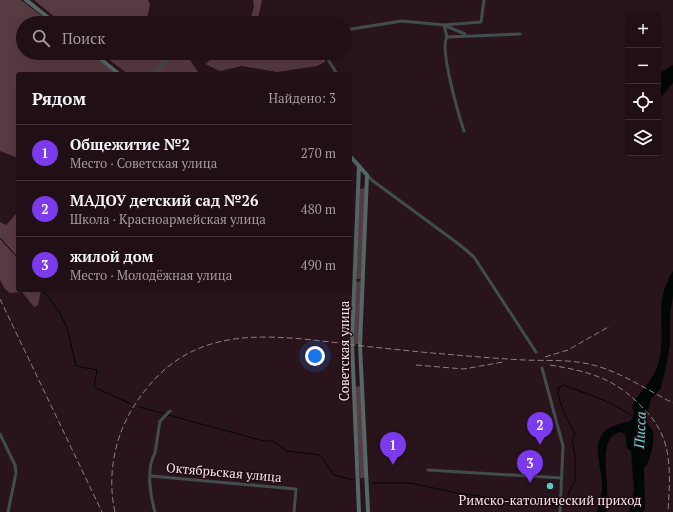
<!DOCTYPE html>
<html lang="ru">
<meta charset="utf-8">
<style>
body{margin:0;font-family:"PT Serif",serif;background:#2d1d22;color:#f1f3f6}
.controls{position:absolute;right:12px;top:12px;display:grid;overflow:hidden;border-radius:4px;box-shadow:0 4px 16px #0002}
.controls button{width:36px;height:36px;display:grid;place-items:center;padding:0;border:0;border-bottom:1px solid #3d2f34;background:#200f14;color:#f1f3f6;font:20px sans-serif}
.you{position:absolute;left:315px;top:356px;width:14px;height:14px;margin:-10px;border:3px solid #fff;border-radius:50%;background:#1a73e8;box-shadow:0 0 0 6px #1a73e833}
.badge{display:grid;place-items:center;width:26px;height:26px;border-radius:50%;background:#7c3aed;color:#fff;font-size:13px;font-weight:700}
.pin{position:absolute;translate:-50% -33px;filter:drop-shadow(0 1px 2px #0008)}
.pin::after{content:'';position:absolute;top:21px;width:14px;height:12px;background:inherit;clip-path:polygon(0 0,100% 0,50% 100%)}
.list{margin:0;padding:0;list-style:none}
h2{display:flex;justify-content:space-between;align-items:center;height:52px;margin:0;padding:0 16px;font-size:17px}
h2 small{font-size:13px;font-weight:400;color:#a29ca0}
.list li{display:grid;grid-template-columns:26px 1fr auto;gap:12px;align-items:center;box-sizing:border-box;height:56px;padding:0 16px;border-top:1px solid #3d2f34}
.list b{display:block;font-size:15px;white-space:nowrap}
.list p{margin:0;font-size:13px;white-space:nowrap;color:#a29ca0}
.list em{font-size:13px;font-style:normal;color:#a29ca0}
.icon{flex:none;width:22px;height:22px;fill:none;stroke:currentColor;stroke-width:2;stroke-linecap:round;stroke-linejoin:round}
.map{position:relative;flex:none;width:673px;height:512px;overflow:hidden}
.search{position:absolute;background:#200f14;box-shadow:0 4px 16px #0002;left:16px;top:16px;width:336px;height:44px;display:flex;align-items:center;gap:10px;box-sizing:border-box;padding:0 14px;border-radius:22px;color:#a29ca0;font-size:15px}
.panel{position:absolute;background:#200f14;box-shadow:0 4px 16px #0002;left:16px;top:72px;width:336px;height:220px;border-radius:4px}
.map>svg:first-child{display:block}
.green{fill:#583a42}
.water{fill:#000707}
.lines{fill:none;stroke-linecap:round;stroke-linejoin:round}
.stream{stroke:#000707;stroke-width:1}
.street{stroke:#404d4c;stroke-width:3}
.secondary{stroke:#536967;stroke-width:4}
.rail{stroke:#917e84;stroke-width:1;stroke-dasharray:6 3;stroke-linecap:butt}
.poi-dot{fill:#54cdc7;stroke:#200b12;stroke-width:1.5}
.labels{text-anchor:middle;stroke-width:3;stroke-linejoin:round;paint-order:stroke}
.street-label{font-size:13px;fill:#f6e6ea;stroke:#200b12}
.poi-label{font-size:13px;fill:#f6e6ea;stroke:#200b12}
.water-label{font-size:14px;font-style:italic;fill:#66d6d0;stroke:#200b12}
</style>
<div class="map">
<svg width="673" height="512" viewBox="0 0 673 512">
<rect width="100%" height="100%" fill="#2a141b"/>
<g class="green">
<polygon points="0,0 21,0 51,23 23,23 23,53 89,53 116,74 18,74 18,158 0,151"/>
<polygon points="34,0 148,0 150,5 146,22 160,20 169,23 62,23"/>
<polygon points="253,0 262,0 257,23 230,23 251,18 254,6"/>
<polygon points="100,53 192,53 190,60 198,72 197,74 128,74"/>
<polygon points="214,53 324,53 325,62 317,66 277,72 242,66 220,71 205,64 213,58"/>
<polygon points="365,188 361,279 356,279 360,189"/>
<polygon points="18,212 18,290 41,290 38,305 34,307 22,292 10,293 5,289 0,280 0,222 6,225"/>
<polygon points="361,281 359,344 354,344 356,282"/>
<polygon points="360,386 366,478 360,478 355,387"/>
</g>
<g class="water">
<polygon points="673,65 673,83 658,101 658,74"/>
<path d="M673 271V296L670 316V344L667 362 661 388 650 400C651 408 643 417 648 424 649 426 652 429 654 432L653 434C655 439 650 463 644 468L645 508 643 512H629L634 490 631 451 627 448 625 434 621 432 614 434C597 450 612 487 606 512H597C599 503 602 494 602 485 602 467 590 442 607 429 614 425 623 423 631 421L634 413 632 405C641 390 655 378 659 361 667 327 652 304 673 271Z"/>
</g>
<g class="lines">
<g class="stream">
<polyline points="0,238 18,258"/>
<polyline points="43,290 60,313 67,328 76,366 97,370 94,387 131,404"/>
<polyline points="139,407 165,414"/>
<polyline points="168,415 264,441 273,441 287,451 320,455 334,475 354,480"/>
<path d="M372 483H410L457 493 564 507 569 492 575 482V456L572 440 575 434C568 419 558 406 558 388L563 385C587 394 611 401 632 416"/>
</g>
<g class="street">
<polyline points="444,25 447,37"/>
<polyline points="446,26 465,34"/>
<polyline points="345,30 402,21 444,25 481,22 484,0"/>
<path d="M447 37C439 48 459 116 464 131"/>
<polyline points="447,37 520,34"/>
<polyline points="327,53 329,61 337,74"/>
<polyline points="155,74 173,53"/>
<polyline points="367,175 373,181 460,245 474,257 536,352"/>
<polyline points="542,368 563,446 560,512"/>
<polyline points="0,434 15,465 16,473 8,512"/>
<polyline points="428,470 562,478"/>
<polyline points="151,476 296,489 294,512"/>
<path d="M155 512C150 496 146 468 155 453L160 421 170 411"/>
</g>
<g class="secondary">
<polyline points="26,0 55,23"/>
<polyline points="93,53 119,74"/>
<polyline points="350,156 367,175 360,346 368,512"/>
<polyline points="359,512 352,343 359,166"/>
</g>
<g class="rail">
<polyline points="0,299 102,512"/>
<polyline points="545,357 568,350 610,326"/>
<polyline points="416,365 464,369 503,362"/>
<path d="M550 365C591 372 615 378 644 409 656 421 664 435 667 451 671 471 669 492 668 512"/>
<path d="M115 512C107 477 114 437 134 406 185 326 255 333 339 343 366 347 394 349 421 352 455 355 489 358 524 360 546 361 571 359 593 365 621 372 647 390 673 403"/>
</g>
</g>
<circle class="poi-dot" cx="550" cy="486" r="4"/>
<g class="labels">
<g class="street-label">
<text transform="translate(344 351) rotate(-90)" y="5">Советская улица</text>
<text transform="translate(224 472) rotate(5)" y="5">Октябрьская улица</text>
</g>
<g class="poi-label">
<text x="550" y="505">Римско-католический приход</text>
</g>
<g class="water-label">
<text transform="translate(640 430) rotate(-87)" y="5">Писса</text>
</g>
</g>
</svg>
<div class="controls">
<button>+</button>
<button>−</button>
<button><svg class="icon" aria-label="locate" viewBox="0 0 24 24"><circle cx="12" cy="12" r="6"/><path d="M12 2v4M12 18v4M2 12h4M18 12h4"/></svg></button>
<button><svg class="icon" aria-label="layers" viewBox="0 0 24 24"><path d="M12 4l9 5-9 5-9-5zM3 14l9 5 9-5"/></svg></button>
</div>
<div class="you"></div>
<div class="pin badge" style="left:393px;top:465px">1</div>
<div class="pin badge" style="left:540px;top:445px">2</div>
<div class="pin badge" style="left:530px;top:483px">3</div>
<div class="search"><svg class="icon" aria-label="search" viewBox="0 0 24 24"><circle cx="10" cy="10" r="6"/><path d="M15 15l6 6"/></svg>Поиск</div>
<section class="panel">
<h2>Рядом<small>Найдено: 3</small></h2>
<ul class="list">
<li><span class="badge">1</span><div><b>Общежитие №2</b><p>Место · Советская улица</p></div><em>270 m</em></li>
<li><span class="badge">2</span><div><b>МАДОУ детский сад №26</b><p>Школа · Красноармейская улица</p></div><em>480 m</em></li>
<li><span class="badge">3</span><div><b>жилой дом</b><p>Место · Молодёжная улица</p></div><em>490 m</em></li>
</ul>
</section>
</div>
